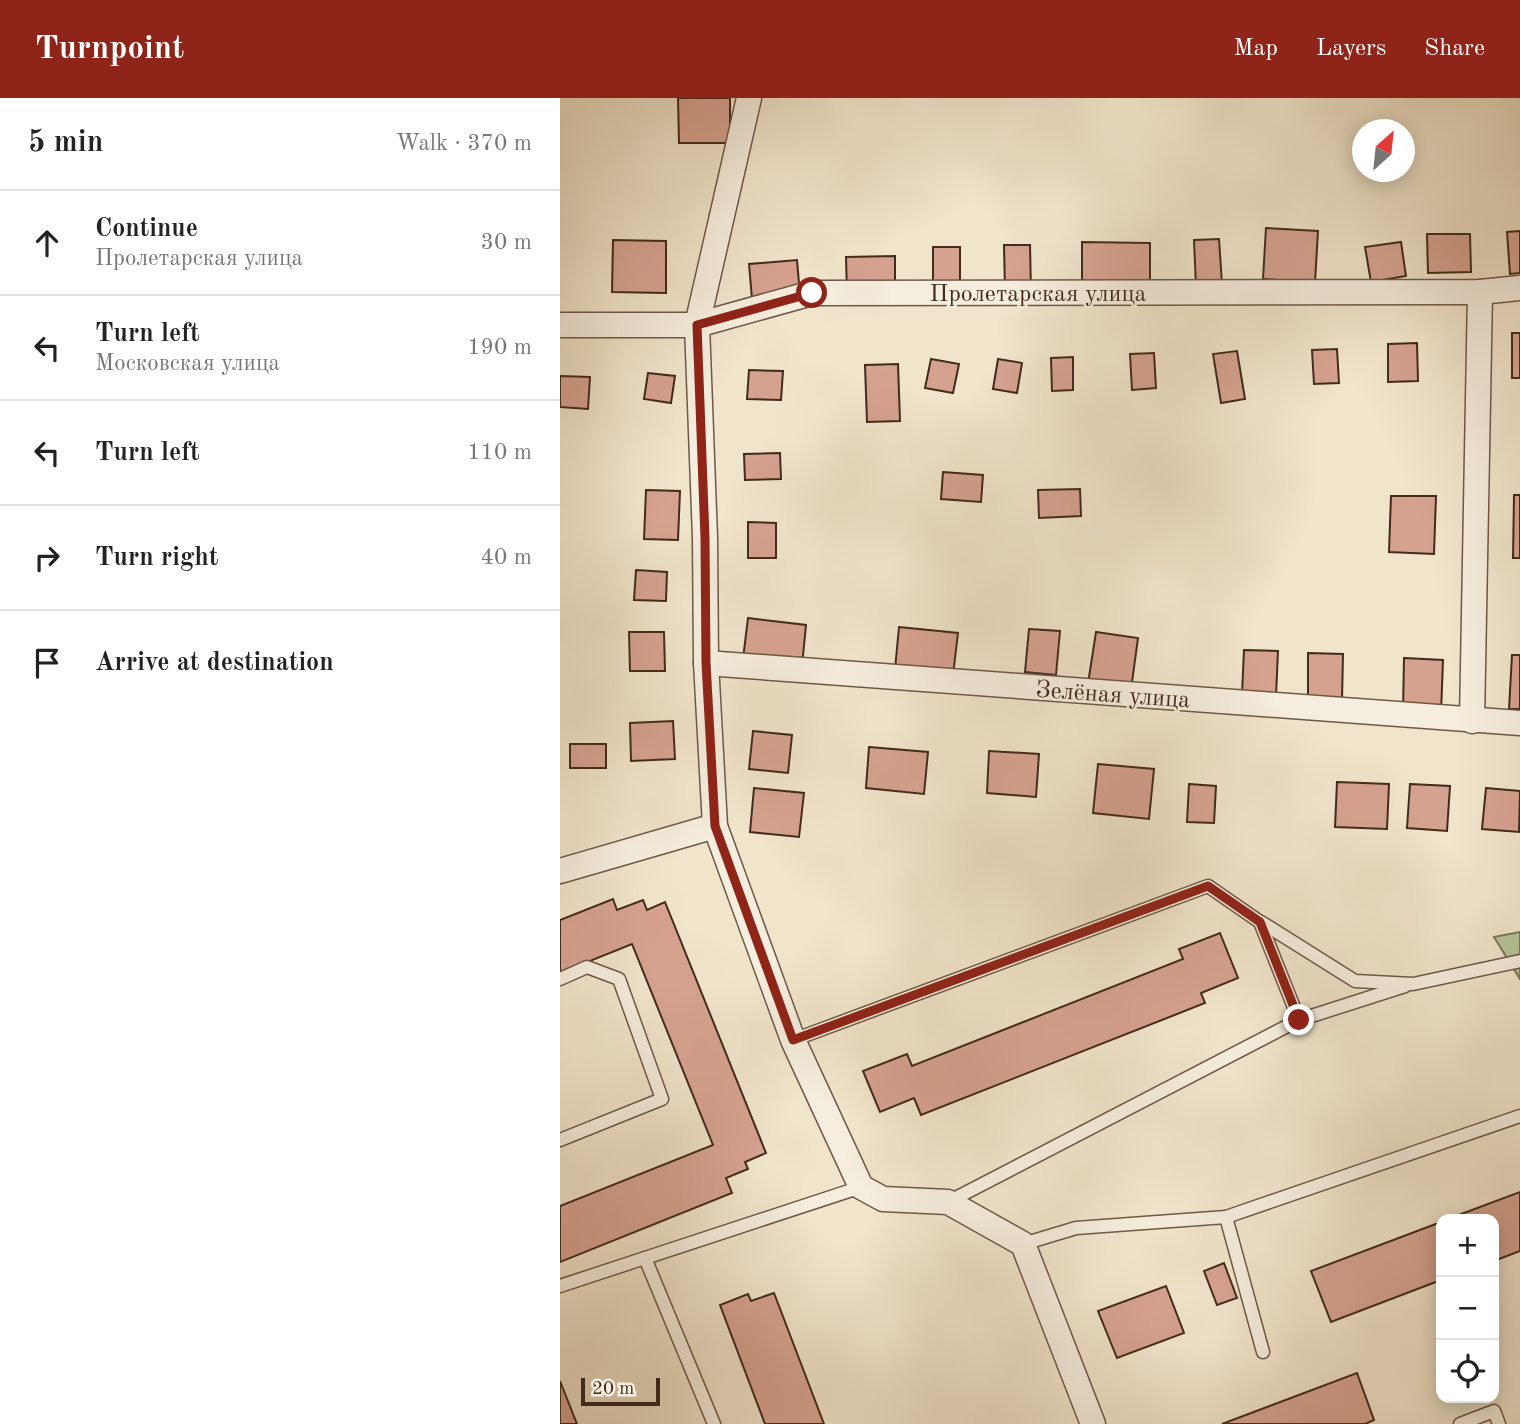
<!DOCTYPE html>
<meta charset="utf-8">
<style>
body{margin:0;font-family:"Old Standard TT",serif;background:#f6f6f6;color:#222}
.controls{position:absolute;right:21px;bottom:21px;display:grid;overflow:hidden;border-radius:14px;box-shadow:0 4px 18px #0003}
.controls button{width:63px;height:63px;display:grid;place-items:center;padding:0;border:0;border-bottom:2px solid #e0e0e0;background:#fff;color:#222;font:35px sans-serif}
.compass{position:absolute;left:792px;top:21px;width:63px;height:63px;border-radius:50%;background:#fff;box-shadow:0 4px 18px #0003;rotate:27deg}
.scale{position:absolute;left:21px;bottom:18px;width:79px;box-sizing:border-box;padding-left:7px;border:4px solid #422b1b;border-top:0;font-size:19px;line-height:24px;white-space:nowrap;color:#422b1b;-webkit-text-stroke:5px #f5eddd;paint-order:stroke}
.stop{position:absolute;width:21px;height:21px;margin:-16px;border:5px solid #8f2418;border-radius:50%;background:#fff}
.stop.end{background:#8f2418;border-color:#fff;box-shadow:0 2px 7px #0008}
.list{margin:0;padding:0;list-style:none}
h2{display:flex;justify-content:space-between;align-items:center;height:91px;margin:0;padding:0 28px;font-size:30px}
h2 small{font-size:23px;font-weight:400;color:#767676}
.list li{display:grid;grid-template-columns:46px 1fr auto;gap:21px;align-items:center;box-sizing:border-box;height:105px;padding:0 28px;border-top:2px solid #e0e0e0}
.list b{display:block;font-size:26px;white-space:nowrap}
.list p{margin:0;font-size:23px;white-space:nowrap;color:#767676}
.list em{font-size:23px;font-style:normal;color:#767676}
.icon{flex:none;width:38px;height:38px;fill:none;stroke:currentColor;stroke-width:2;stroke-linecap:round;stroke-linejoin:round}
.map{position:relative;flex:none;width:960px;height:1326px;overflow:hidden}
header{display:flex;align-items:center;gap:42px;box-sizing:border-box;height:98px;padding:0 35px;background:#8f2418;color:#fff}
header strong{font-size:33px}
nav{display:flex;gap:38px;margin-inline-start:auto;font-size:24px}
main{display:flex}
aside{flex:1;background:#fff}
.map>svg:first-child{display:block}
.green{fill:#b6c59a;stroke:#7c785a;stroke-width:2}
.building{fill:#d6a290;stroke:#422b1b;stroke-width:2}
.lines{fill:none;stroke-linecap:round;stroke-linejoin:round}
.service-casing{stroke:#6e5947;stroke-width:15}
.minor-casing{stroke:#6e5947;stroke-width:27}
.service{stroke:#f5eddd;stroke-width:12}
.minor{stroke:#f5eddd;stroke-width:24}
.route{stroke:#8f2418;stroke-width:9}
.labels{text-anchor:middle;stroke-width:5;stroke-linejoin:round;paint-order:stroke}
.street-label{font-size:24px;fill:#422b1b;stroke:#f5eddd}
</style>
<header>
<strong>Turnpoint</strong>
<nav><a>Map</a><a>Layers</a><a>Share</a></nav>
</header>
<main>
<aside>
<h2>5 min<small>Walk · 370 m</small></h2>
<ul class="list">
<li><svg class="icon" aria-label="ahead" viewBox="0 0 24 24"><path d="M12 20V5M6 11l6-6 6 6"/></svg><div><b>Continue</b><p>Пролетарская улица</p></div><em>30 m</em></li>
<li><svg class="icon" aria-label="left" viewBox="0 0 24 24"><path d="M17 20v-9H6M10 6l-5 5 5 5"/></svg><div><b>Turn left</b><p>Московская улица</p></div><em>190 m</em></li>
<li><svg class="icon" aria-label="left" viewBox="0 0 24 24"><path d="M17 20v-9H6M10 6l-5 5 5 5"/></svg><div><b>Turn left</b></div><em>110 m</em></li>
<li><svg class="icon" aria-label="right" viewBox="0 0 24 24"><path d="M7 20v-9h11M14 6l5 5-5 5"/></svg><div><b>Turn right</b></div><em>40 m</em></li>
<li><svg class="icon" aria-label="arrive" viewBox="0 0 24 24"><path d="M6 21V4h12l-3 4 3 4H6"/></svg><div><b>Arrive at destination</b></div></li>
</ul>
</aside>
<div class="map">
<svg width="960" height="1326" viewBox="0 0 960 1326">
<rect width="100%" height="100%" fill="#f0e4ca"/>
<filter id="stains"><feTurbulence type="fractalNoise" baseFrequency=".00286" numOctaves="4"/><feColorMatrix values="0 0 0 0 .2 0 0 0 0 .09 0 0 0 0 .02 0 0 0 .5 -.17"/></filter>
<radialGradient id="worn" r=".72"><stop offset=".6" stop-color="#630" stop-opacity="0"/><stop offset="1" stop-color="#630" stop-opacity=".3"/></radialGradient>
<polygon class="green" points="960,834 960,881 934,839"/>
<g class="building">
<polygon points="118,0 170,0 170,45 119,45"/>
<polygon points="706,130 758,133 755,184 703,181"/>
<polygon points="960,133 960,175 950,176 947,134"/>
<polygon points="867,136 910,136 911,174 868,175"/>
<polygon points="659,141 662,186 636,188 634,142"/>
<polygon points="53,142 106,143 106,195 52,194"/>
<polygon points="522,144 590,145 590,188 522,188"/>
<polygon points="841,144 846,178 811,184 805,149"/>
<polygon points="444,147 470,147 471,193 445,193"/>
<rect x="373" y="149" width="27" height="36"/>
<polygon points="335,158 335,196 287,196 286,159"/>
<polygon points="237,162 240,197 192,201 189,166"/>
<rect x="952" y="235" width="8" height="45"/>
<polygon points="857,245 858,283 828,284 828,246"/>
<polygon points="777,251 779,285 754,286 752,252"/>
<polygon points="677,253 685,301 661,305 653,256"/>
<polygon points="594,255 596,290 572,292 570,256"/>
<polygon points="513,259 513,292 492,293 491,260"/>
<polygon points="371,261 399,266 393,295 365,290"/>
<polygon points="438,261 462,265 457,295 433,291"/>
<polygon points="338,266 340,323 307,324 305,267"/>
<polygon points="189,272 223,273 221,302 187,301"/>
<polygon points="88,275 115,278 111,305 84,301"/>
<polygon points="0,278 30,279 28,311 0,309"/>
<polygon points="220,355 221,381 185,382 184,356"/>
<polygon points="383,374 423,377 421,404 381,401"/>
<polygon points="520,391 521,418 479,420 478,392"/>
<polygon points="86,392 120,393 118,442 84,441"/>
<polygon points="954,397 960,397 960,460 953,460"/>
<polygon points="831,398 876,398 874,456 829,454"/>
<polygon points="188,424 216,425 216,460 188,460"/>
<polygon points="76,472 107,474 106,503 74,502"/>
<polygon points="188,520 246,527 242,568 183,561"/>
<polygon points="339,529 398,535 393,577 335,571"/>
<polygon points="469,531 500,533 496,577 465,574"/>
<polygon points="69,534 104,534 105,573 70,573"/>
<polygon points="536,534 578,540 570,599 527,592"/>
<polygon points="684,552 718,553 716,598 682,596"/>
<polygon points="748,555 783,556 782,602 748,601"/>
<polygon points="952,557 960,557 960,611 949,611"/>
<polygon points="844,560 883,562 881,615 843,613"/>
<polygon points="113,623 115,661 71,663 70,625"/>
<polygon points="193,633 232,637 228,675 189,671"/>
<rect x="10" y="646" width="36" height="24"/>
<polygon points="309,649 368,654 364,696 306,690"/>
<polygon points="429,653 479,656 476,699 427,695"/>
<polygon points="538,666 594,671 589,721 533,715"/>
<polygon points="777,684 829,686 827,731 775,729"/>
<polygon points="629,686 656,688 654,725 627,724"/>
<polygon points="850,686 890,688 887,733 847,730"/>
<polygon points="194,690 244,695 239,739 190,734"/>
<polygon points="926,690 960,693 959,734 922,731"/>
<polygon points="53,801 57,812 83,802 87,812 105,804 206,1055 185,1064 188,1071 166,1080 172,1095 0,1164 0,1108 153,1047 72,846 0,875 0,822"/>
<polygon points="660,835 678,880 641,895 645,905 361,1017 354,1000 320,1014 303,973 347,956 352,968 623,861 619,851"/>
<polygon points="960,1094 960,1153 934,1163 934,1121 888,1121"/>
<polygon points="881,1124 881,1182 771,1224 751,1173"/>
<polygon points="664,1165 677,1200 657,1207 644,1173"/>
<polygon points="606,1188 624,1235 557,1260 538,1213"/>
<polygon points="214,1195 264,1326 205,1326 160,1207 188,1196 191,1203"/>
<polygon points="797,1275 814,1322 805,1326 662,1326"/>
<polygon points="0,1283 17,1326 0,1326"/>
</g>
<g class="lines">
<defs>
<g id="service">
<polyline points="701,824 795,883 853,886 960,863"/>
<polyline points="0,881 27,869 59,881 102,1001 0,1042"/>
<polyline points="739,922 845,888"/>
<polyline points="233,942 648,788 700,824 739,922 388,1104"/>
<polyline points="666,1119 703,1254"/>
<polyline points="463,1146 516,1130 666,1119 960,1018"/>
<polyline points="0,1188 85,1160"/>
<polyline points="154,1326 85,1160 301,1089"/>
<polyline points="900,1326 934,1313 939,1326"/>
</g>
<g id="minor">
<polyline points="189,0 137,227 145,440 146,565 155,728 233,942 301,1089 323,1101 388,1104 463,1146 533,1326"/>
<polyline points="0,227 137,227 252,195 920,194 960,190"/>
<polyline points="146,565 960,625"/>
<polyline points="912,623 920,194"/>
<polyline points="0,773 155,728"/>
</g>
</defs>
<use href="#service" class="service-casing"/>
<use href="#minor" class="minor-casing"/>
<use href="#service" class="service"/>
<use href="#minor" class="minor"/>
</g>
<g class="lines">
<polyline class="route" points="252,195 137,227 145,440 146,565 155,728 233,942 648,788 700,824 739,922"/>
</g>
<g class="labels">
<g class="street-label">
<text x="478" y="203">Пролетарская улица</text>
<text transform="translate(553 596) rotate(4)" y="8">Зелёная улица</text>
</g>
</g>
<rect width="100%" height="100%" filter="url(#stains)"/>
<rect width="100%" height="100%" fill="url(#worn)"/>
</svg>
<div class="controls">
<button>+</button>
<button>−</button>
<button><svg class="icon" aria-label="locate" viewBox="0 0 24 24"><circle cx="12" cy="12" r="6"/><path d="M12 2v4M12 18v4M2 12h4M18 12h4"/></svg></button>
</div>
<svg class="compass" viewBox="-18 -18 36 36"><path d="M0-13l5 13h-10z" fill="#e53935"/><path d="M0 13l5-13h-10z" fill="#767676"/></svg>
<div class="scale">20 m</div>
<div class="stop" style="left:252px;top:195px"></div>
<div class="stop end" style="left:739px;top:922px"></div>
</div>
</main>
